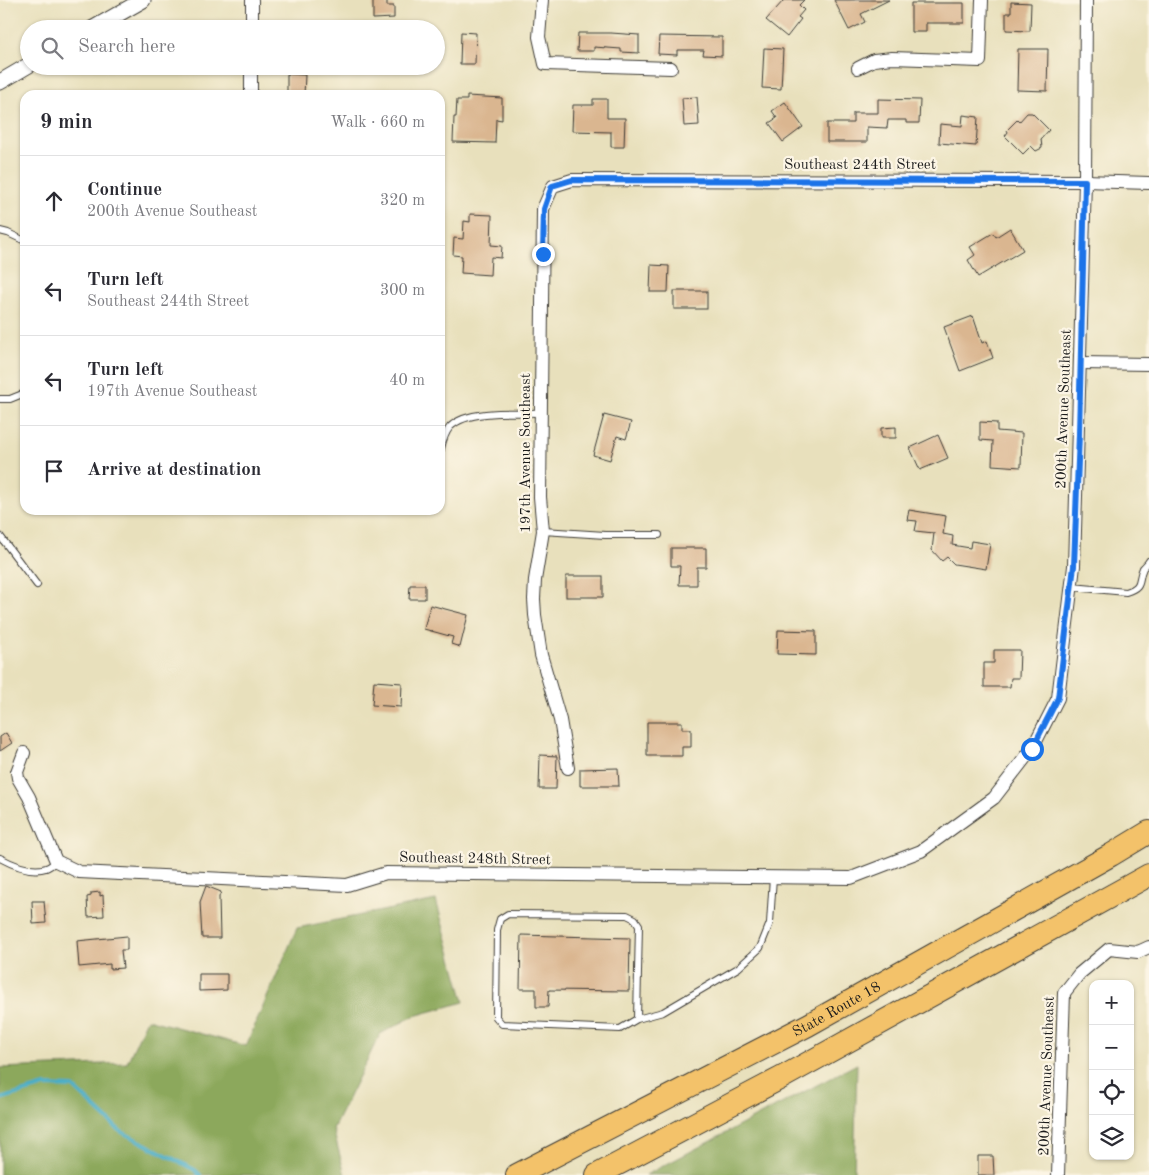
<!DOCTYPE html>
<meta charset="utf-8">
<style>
body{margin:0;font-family:"Old Standard TT",serif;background:#f2f2f3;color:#2b2b33}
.controls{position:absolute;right:15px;bottom:15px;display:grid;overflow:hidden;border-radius:10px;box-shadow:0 1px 4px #0004}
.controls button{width:45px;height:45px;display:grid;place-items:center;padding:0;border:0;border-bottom:1px solid #e1e1e2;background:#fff;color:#2b2b33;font:25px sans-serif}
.stop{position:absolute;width:15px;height:15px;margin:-11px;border:4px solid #1a73e8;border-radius:50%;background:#fff}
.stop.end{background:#1a73e8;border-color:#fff;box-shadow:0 1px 5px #0008}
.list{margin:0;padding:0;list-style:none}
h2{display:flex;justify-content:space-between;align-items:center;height:65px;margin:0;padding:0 20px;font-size:21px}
h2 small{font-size:16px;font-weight:400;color:#7c7c81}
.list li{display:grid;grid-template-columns:32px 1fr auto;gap:15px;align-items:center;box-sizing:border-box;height:90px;padding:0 20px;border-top:1px solid #e1e1e2}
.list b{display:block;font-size:19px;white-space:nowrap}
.list p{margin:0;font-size:16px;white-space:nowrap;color:#7c7c81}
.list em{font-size:16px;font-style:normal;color:#7c7c81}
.icon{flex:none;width:28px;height:28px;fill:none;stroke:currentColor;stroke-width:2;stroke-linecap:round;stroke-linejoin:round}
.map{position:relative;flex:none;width:1149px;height:1175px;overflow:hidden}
.search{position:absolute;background:#fff;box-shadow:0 1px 4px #0004;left:20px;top:20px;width:425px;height:55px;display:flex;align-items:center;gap:12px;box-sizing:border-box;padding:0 18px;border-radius:28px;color:#7c7c81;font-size:19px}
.panel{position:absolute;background:#fff;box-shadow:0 1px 4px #0004;left:20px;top:90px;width:425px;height:425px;border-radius:15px}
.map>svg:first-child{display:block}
.forest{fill:#8ca85b;stroke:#54623c}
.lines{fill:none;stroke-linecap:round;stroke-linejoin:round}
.stream{stroke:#48adc7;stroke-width:4}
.building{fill:#dab690}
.service-casing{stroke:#3b3934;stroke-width:8}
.minor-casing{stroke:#3b3934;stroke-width:14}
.tertiary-casing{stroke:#3b3934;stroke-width:17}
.motorway-casing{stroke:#3b3934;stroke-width:24}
.service{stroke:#fff;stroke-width:6}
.minor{stroke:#fff;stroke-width:12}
.tertiary{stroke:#fff;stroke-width:15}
.motorway{stroke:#f3c26a;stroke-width:22}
.route{stroke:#1a73e8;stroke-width:6}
.labels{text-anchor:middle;stroke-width:4.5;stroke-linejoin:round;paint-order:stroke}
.street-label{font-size:15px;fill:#1c1c1c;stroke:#fcf5e5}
</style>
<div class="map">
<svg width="1149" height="1175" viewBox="0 0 1149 1175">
<rect width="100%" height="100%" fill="#fcf5e5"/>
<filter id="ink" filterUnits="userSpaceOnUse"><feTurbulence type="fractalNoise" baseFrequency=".02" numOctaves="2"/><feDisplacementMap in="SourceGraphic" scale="10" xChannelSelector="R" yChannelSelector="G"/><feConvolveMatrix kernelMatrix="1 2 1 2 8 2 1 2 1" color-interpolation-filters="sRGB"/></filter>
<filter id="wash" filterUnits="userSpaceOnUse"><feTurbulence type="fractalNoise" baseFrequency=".0096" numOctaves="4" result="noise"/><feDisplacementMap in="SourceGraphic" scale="20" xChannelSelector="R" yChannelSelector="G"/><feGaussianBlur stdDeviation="1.12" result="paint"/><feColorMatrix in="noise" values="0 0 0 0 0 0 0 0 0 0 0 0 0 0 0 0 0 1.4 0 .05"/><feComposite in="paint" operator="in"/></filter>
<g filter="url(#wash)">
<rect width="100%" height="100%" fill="#e8e0bc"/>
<g class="forest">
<polygon points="436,900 464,1002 414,1016 380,1034 333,1129 345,1175 0,1175 0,1068 127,1063 147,1019 246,1046 297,928"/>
<polygon points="857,1064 854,1175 646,1175"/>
</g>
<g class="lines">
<polyline class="stream" points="0,1099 45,1086 73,1087 120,1131 195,1170 200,1175"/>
</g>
<g id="blocks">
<g class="building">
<polygon points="373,0 387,0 387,6 394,6 394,18 373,19"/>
<polygon points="784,0 804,0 799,5 804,10 798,17 801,19 787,37 766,20"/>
<polygon points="834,0 889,0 861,14 865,22 849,30"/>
<polygon points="1011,2 1031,3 1030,31 1006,30 1006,13 1011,13"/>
<polygon points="911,3 964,3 964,23 926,23 926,32 911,32"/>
<polygon points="461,32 476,33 475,64 460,64"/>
<polygon points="578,33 611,33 639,35 639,53 621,52 621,49 594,47 594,51 577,51"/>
<polygon points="659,36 722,37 722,56 703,55 704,50 677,50 677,55 658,54"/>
<polygon points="764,48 783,49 781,89 762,88"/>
<polygon points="1018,49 1048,49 1047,91 1017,90"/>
<polygon points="287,74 305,75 304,95 287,95"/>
<polygon points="467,96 502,98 502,120 496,119 495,143 453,142 454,117 456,117 457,100 467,100"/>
<polygon points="697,97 699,125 684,126 682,98"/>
<polygon points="593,99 607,99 607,118 625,118 624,147 611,147 611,132 572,131 573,105 593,105"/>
<polygon points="878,99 920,100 919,123 906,123 906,120 888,120 887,128 867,127 867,142 827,142 827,123 853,123 853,113 878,113"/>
<polygon points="785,102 803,127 783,142 769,123 777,118 772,111"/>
<polygon points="1027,113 1032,113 1049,130 1041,139 1042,148 1036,151 1031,146 1023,154 1005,136 1008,132 1007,130 1017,120 1019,122"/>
<polygon points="963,115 978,117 976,146 939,143 940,124 962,126"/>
<polygon points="470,214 492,215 491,245 502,246 501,258 491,257 490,275 461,273 462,256 453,255 454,238 463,239 464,221 470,222"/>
<polygon points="1010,228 1023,250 978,277 968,260 975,255 970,247 993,233 996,237"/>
<polygon points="651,265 669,266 668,292 650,292"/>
<rect x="674" y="291" width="33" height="18"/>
<polygon points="973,316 982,343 987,341 993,358 960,371 944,327"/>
<polygon points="604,415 631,422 626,439 617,436 610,460 593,455"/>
<polygon points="980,422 997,423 997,431 1022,433 1021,467 992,465 993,441 980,440"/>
<polygon points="896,427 896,438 881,438 881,428"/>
<polygon points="938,435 948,458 920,470 910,448"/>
<polygon points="909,510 946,516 943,534 953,536 952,545 970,548 971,541 990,544 986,569 954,564 947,557 942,561 932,550 934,533 915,531 917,521 907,520"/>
<polygon points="671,548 706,548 706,567 697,567 697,585 679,585 680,566 671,566"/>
<rect x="566" y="576" width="37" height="21"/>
<polygon points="410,585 425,585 425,599 409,599"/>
<polygon points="430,605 468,615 460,647 451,644 453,637 424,629"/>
<polygon points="778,630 816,631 816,655 777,654"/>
<polygon points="994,650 1020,650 1019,678 1011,678 1010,687 984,687 984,663 994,663"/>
<polygon points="374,681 402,683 401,707 372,705"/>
<polygon points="647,722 682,722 682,729 691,729 691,747 682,747 682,756 647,756"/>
<polygon points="6,733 12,743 0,751 0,737"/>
<polygon points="540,755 557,756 556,789 539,789"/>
<polygon points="618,768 619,786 580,786 580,769"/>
<polygon points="206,886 221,892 219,897 220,938 202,938 200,902"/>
<polygon points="100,892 100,896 103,895 104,916 88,917 87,897 91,896 91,893"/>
<polygon points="32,901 44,901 46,923 33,924"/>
<polygon points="521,935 630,938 629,991 549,990 548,1007 536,1007 536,989 520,989"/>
<polygon points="127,936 127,950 121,950 123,968 110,969 110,964 79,967 77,941"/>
<polygon points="199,974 227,974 227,990 199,991"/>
<polygon points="978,1156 993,1156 994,1175 978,1175"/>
</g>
</g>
</g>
<g filter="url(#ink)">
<use href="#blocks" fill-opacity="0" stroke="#3b3934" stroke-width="1"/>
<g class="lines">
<defs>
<g id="service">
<polyline points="0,231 8,233 25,241"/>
<polyline points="0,399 10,399 25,393"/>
<path d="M440 452C442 444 444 434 450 427 467 409 517 413 541 413"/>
<polyline points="543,531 605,535 659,535"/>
<polyline points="0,536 37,585"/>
<path d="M1072 587 1126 592C1144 586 1137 581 1143 568 1144 567 1148 563 1149 561"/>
<path d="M0 858C13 865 31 873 46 868 50 867 53 864 56 861"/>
<polyline points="637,1019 620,1029 502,1024 496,1017 497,930 500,919 508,914 627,915 635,919 639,925 637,1019 663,1012 738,968 760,948 770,923 773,877"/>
</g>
<g id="minor">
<polyline points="542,0 539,37 545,64 671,68"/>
<polyline points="252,29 252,0"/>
<polyline points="858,68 874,60 892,58 980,61 982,0"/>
<polyline points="251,95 251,66"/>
<polyline points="1081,363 1149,364"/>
<polyline points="24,753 17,772 18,778 29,797 56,861 79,872 347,885 386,873 851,878 921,851 994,798 1032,749 1058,698 1074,566 1085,181 1086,0"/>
<polyline points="568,768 560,720 541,655 535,615 534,599 535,580 543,531 540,497 543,209 553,186 572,180 1085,181 1149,183"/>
<polyline points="1058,1175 1064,993 1079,974 1109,949 1138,952 1149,947"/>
</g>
<g id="tertiary">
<polyline points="92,29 143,0"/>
<polyline points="0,82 29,65"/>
</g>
<g id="motorway">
<path id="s1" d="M517 1175 808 1025 1111 855 1149 832"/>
<polyline points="597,1175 781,1078 1149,875"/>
</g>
</defs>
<use href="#service" class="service-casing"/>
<use href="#minor" class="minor-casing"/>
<use href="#tertiary" class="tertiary-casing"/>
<use href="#motorway" class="motorway-casing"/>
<use href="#service" class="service"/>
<use href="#minor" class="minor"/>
<use href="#tertiary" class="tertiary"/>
<use href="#motorway" class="motorway"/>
</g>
</g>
<g class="lines" filter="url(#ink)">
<polyline class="route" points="543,254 544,209 552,186 572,180 1085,181 1079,434 1074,566 1058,698 1032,749"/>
</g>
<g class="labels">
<g class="street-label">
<text x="860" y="169">Southeast 244th Street</text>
<text transform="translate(1063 409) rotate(-88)" y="5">200th Avenue Southeast</text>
<text transform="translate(525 453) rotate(-90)" y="5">197th Avenue Southeast</text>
<text transform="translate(475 858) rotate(1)" y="5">Southeast 248th Street</text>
<text dy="5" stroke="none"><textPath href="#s1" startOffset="360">State Route 18</textPath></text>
<text transform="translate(1046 1076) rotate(-88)" y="5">200th Avenue Southeast</text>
</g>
</g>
</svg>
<div class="controls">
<button>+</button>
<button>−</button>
<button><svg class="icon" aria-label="locate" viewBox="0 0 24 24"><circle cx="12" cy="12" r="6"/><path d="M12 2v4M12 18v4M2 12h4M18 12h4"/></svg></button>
<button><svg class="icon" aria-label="layers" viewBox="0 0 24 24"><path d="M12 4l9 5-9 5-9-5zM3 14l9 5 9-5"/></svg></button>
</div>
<div class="stop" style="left:1032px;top:749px"></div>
<div class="stop end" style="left:543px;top:254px"></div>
<div class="search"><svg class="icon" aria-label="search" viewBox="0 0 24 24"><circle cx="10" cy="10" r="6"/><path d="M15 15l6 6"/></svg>Search here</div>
<section class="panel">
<h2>9 min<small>Walk · 660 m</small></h2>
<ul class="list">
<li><svg class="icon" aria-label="ahead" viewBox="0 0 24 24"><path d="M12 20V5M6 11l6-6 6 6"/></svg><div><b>Continue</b><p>200th Avenue Southeast</p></div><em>320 m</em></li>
<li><svg class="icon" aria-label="left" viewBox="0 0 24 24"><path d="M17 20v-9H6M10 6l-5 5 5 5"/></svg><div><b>Turn left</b><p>Southeast 244th Street</p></div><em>300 m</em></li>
<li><svg class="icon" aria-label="left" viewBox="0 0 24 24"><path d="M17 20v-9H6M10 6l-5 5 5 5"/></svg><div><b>Turn left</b><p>197th Avenue Southeast</p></div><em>40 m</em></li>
<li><svg class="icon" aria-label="arrive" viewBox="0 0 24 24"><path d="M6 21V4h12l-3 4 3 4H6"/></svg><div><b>Arrive at destination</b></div></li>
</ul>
</section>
</div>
